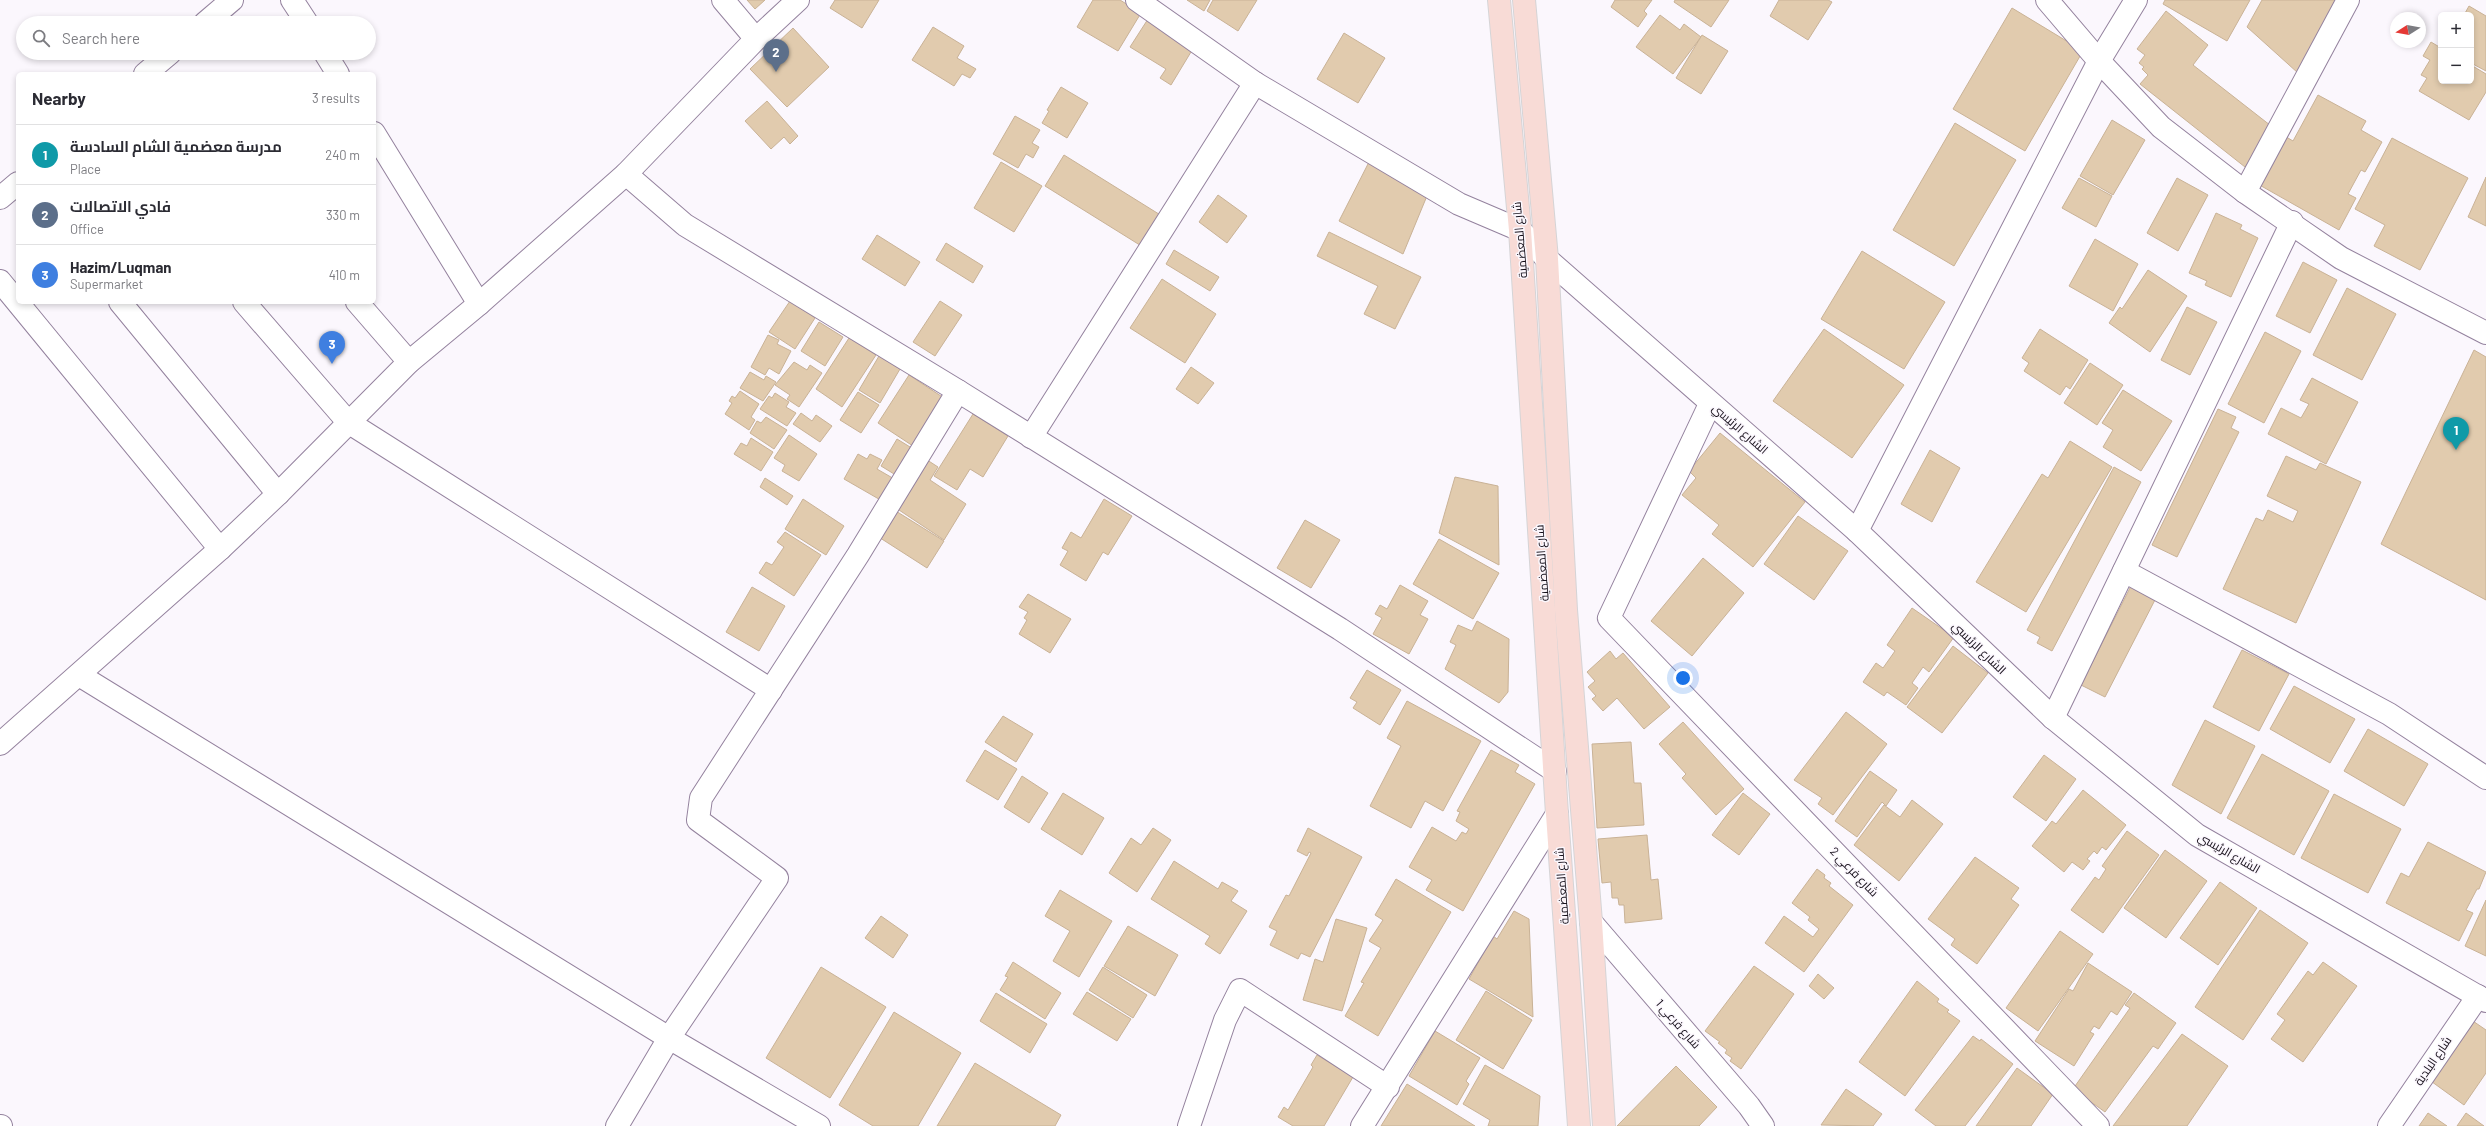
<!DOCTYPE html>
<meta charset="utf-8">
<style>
body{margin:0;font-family:Barlow,Cairo,sans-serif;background:#f7f7f7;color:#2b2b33}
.controls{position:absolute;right:12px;top:12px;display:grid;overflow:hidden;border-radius:6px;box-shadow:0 2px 6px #0003}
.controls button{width:36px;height:36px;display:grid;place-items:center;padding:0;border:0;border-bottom:1px solid #e1e1e2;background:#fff;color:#2b2b33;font:20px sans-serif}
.compass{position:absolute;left:2390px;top:12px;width:36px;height:36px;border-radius:50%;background:#fff;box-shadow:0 2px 6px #0003;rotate:259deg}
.you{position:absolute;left:1683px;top:678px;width:14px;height:14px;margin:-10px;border:3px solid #fff;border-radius:50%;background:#1a73e8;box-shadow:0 0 0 6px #1a73e833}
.badge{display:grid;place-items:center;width:26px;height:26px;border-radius:50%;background:#ea580c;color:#fff;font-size:13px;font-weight:700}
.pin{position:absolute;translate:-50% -33px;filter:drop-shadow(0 1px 2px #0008)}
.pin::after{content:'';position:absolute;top:21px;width:14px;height:12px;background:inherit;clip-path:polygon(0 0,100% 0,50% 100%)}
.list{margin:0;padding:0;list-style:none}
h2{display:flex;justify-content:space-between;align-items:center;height:52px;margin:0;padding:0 16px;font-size:17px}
h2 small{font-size:13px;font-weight:400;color:#7c7c81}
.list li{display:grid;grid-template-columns:26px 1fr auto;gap:12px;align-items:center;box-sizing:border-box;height:60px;padding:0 16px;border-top:1px solid #e1e1e2}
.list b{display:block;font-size:15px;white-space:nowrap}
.list p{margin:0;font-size:13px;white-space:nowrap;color:#7c7c81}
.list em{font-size:13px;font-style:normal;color:#7c7c81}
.icon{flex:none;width:22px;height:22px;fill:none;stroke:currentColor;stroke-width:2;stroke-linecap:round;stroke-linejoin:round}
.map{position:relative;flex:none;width:2486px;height:1126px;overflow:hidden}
.search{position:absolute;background:#fff;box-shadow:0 2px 6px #0003;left:16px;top:16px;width:360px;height:44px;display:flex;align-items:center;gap:10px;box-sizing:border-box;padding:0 14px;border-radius:22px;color:#7c7c81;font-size:15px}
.panel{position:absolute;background:#fff;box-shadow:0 2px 6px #0003;left:16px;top:72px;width:360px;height:232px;border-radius:6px}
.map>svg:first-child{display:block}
.building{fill:#e1cbae;stroke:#c9b296}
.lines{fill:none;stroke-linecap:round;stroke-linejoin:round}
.street-casing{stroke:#94829e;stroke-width:24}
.secondary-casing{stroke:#94829e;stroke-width:24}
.primary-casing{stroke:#d5d4d6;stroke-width:24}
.street{stroke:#fff;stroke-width:22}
.secondary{stroke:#fff;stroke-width:22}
.primary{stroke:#f8dbd6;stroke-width:22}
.labels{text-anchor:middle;stroke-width:3;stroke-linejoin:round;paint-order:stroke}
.street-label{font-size:12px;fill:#150f19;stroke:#fbf7fd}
</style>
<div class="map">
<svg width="2486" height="1126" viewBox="0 0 2486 1126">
<rect width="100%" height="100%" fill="#fbf7fd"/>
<g class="building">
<polygon points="747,0 765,0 755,9"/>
<polygon points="835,0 879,0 862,28 830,8"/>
<polygon points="1093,0 1120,0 1141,13 1118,51 1077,27"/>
<polygon points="1187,0 1210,0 1204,11"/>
<polygon points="1213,0 1257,0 1238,31 1207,11"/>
<polygon points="1615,0 1652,0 1644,11 1647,14 1638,27 1611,7"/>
<polygon points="1675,0 1729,0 1711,27 1674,2"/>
<polygon points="1779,0 1828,0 1832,2 1808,40 1770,16"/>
<polygon points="2165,0 2250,0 2227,41 2163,4"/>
<polygon points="2262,0 2337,0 2298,73 2247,27"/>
<polygon points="2469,6 2486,16 2486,71 2471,63 2471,15 2464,15"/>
<polygon points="2012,8 2083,51 2025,151 1953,109"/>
<polygon points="2166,11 2208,45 2193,65 2275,129 2245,167 2140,84 2148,75 2142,69 2144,67 2139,63 2145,55 2137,49"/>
<polygon points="1660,15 1680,30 1684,24 1701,37 1673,74 1636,47"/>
<polygon points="1148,19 1194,47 1171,85 1160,78 1166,69 1130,47"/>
<polygon points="933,27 964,46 957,58 976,69 970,78 962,74 954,86 912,60"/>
<polygon points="793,28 829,67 787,107 750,69"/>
<polygon points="1344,33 1385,58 1358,103 1317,79"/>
<polygon points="1702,35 1728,51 1701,94 1676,78"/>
<polygon points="2431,42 2441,48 2441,81 2471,81 2471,65 2486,74 2486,92 2469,120 2419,91 2427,78 2421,75 2430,60 2423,56"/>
<polygon points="1061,87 1088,103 1067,138 1042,123 1049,111 1047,110"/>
<polygon points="2318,95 2366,121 2361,130 2382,142 2365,172 2361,170 2348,194 2356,198 2339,230 2256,183 2283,135 2293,141"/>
<polygon points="767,101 798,136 790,144 784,137 771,149 745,121"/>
<polygon points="1015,116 1040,130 1032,143 1039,147 1033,158 1026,154 1018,168 993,154"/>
<polygon points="2112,120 2145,140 2113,195 2080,176"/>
<polygon points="1955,123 2016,160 1954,266 1893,230"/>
<polygon points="2392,138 2468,178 2420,270 2374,246 2385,225 2355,209"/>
<polygon points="1064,155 1162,216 1143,247 1045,186"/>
<polygon points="1370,160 1429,191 1403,254 1339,221"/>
<polygon points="1001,162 1042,186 1014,232 974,208"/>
<polygon points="2486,177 2486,226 2468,217"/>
<polygon points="2079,178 2112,196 2096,227 2062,208"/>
<polygon points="2177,178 2208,195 2178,251 2147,233"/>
<polygon points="1218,195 1247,216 1227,243 1199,222"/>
<polygon points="2216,213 2242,225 2240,229 2258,238 2231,297 2205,285 2207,281 2189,273"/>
<polygon points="1329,232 1421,277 1395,329 1364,314 1378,286 1317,256"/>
<polygon points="877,235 920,262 905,286 862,259"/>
<polygon points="2095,239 2138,264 2113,311 2069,286"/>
<polygon points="946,243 983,266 973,283 936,260"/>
<polygon points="1174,250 1219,277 1210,291 1166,264"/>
<polygon points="1862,251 1945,302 1904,369 1821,319"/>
<polygon points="2303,262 2337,280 2310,333 2276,316"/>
<polygon points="2148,270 2187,296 2150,352 2109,323 2120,307 2122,309"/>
<polygon points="1162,279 1216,314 1185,363 1130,328"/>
<polygon points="2347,288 2396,314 2362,380 2313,355"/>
<polygon points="790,301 815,318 795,349 769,332"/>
<polygon points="940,301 962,315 935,356 913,342"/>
<polygon points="2187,307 2217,322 2190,375 2161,360"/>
<polygon points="819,322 843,337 825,366 801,351"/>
<polygon points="1824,329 1904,385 1852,458 1773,401"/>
<polygon points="2040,329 2088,360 2070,389 2066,386 2060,395 2024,371 2029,363 2022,358"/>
<polygon points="2265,332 2301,351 2264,423 2228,404"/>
<polygon points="768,335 779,340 777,344 791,351 779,374 769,368 765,375 751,367"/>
<polygon points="849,338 876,355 842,407 816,389"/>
<polygon points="2474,350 2486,357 2486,600 2381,544"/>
<polygon points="879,356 900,369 880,403 859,390"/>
<polygon points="794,362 807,370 810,365 822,373 799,407 787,399 790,395 775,385"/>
<polygon points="2090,363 2123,385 2097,425 2064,403"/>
<polygon points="1191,367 1214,383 1198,404 1176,389"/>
<polygon points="750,372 764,380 766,376 776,382 763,401 740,388"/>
<polygon points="909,375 947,400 916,448 878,423"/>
<polygon points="2312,378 2358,402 2326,464 2268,434 2281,408 2301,418 2309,404 2300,400"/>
<polygon points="2123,390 2172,421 2141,471 2103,447 2113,430 2102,423"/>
<polygon points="740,391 759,404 751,417 755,420 749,430 725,414 732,403 729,401 732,396 735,398"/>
<polygon points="858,392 879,405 861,433 840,420"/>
<polygon points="775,393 789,402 786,407 796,413 787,426 760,409 769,396 772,398"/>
<polygon points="2218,409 2236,417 2231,428 2239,432 2177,557 2152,545"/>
<polygon points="801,413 812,421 816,415 832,426 820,442 793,424"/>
<polygon points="973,414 1008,436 983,477 970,469 957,490 934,476"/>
<polygon points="766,417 787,430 774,449 750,433 757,421 761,423"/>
<polygon points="1720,433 1805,502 1753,567 1712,534 1719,525 1682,495 1696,478 1689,471"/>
<polygon points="789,435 817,454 799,481 782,471 785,465 774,458"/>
<polygon points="751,438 773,452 761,471 734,454 741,443 747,446"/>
<polygon points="897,439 915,450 899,477 881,466"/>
<polygon points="2070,441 2112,467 2026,612 1976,582 2042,474 2048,478"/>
<polygon points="1930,450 1960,468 1932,522 1901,504"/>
<polygon points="858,454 867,459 870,454 882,460 877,469 896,480 884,502 844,479"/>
<polygon points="921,456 938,467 930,480 966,504 944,540 890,504"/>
<polygon points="2286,456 2316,470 2320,463 2361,482 2296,623 2223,589 2256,518 2263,521 2268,510 2293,522 2298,511 2267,496"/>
<polygon points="2114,467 2141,482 2052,651 2037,643 2040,637 2027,630"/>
<polygon points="1455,477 1498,486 1499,565 1439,533"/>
<polygon points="765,478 793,496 787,505 760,487"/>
<polygon points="803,499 844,526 826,555 785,529"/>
<polygon points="1104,499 1132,516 1108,555 1103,552 1086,581 1060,565 1068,551 1062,548 1071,532 1081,538"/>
<polygon points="891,508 944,541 927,568 874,534"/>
<polygon points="1798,516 1848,551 1814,600 1764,564"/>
<polygon points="1305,520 1340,540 1311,588 1277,568"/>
<polygon points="785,532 821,555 794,596 759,573 766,562 772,565 784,547 777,542"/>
<polygon points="1439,539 1499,573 1473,619 1413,584"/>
<polygon points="1703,558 1744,593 1692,656 1651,621"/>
<polygon points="2132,584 2157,596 2105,697 2081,685"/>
<polygon points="1400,585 1428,601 1420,615 1428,619 1409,654 1373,634 1382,618 1375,614 1380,605 1387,609"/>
<polygon points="752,587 785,606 759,651 726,632"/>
<polygon points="1028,594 1071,619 1050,653 1019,634 1027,620 1024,618 1028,612 1019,607"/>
<polygon points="1912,608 1954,637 1929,672 1923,667 1912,683 1918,688 1906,705 1887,692 1884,696 1863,682 1876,663 1883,668 1895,651 1887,645"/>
<polygon points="1477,621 1509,639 1508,692 1499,703 1445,669 1456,645 1450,642 1458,625 1472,631"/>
<polygon points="1953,646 1988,673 1942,733 1907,707"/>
<polygon points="2242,650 2289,674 2259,731 2213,707"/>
<polygon points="1610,651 1616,659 1623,653 1670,707 1644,729 1617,698 1603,711 1592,699 1596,696 1588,687 1595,681 1587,672"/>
<polygon points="1367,670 1401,690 1380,725 1353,708 1357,702 1350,698"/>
<polygon points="2294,686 2355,719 2330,763 2270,729"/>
<polygon points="1407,701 1481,741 1443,811 1425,801 1411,828 1370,806 1401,746 1387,738"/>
<polygon points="1846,712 1887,744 1833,815 1818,804 1822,798 1794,780"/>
<polygon points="1003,716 1033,734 1016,762 985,742"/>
<polygon points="2205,720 2255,746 2221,814 2172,785"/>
<polygon points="1683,722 1744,789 1716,815 1682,778 1686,774 1659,744"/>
<polygon points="2368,729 2428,764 2404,806 2344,771"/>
<polygon points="1631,742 1634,783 1641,783 1644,825 1597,828 1592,744"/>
<polygon points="985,750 1017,769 998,800 966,781"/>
<polygon points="1491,750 1519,765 1515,772 1535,784 1463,911 1426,890 1432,880 1409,867 1432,827 1456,841 1462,832 1466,834 1469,829 1456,821 1460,812 1457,811"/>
<polygon points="2262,754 2329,791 2294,855 2227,818"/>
<polygon points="2044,755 2076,779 2046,821 2013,797"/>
<polygon points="1870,771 1897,790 1886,806 1882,802 1857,837 1835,821"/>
<polygon points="1022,776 1048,793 1029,823 1004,807"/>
<polygon points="2083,790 2126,825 2106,850 2102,847 2097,854 2094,851 2087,859 2090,861 2083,870 2072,862 2064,872 2032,846 2052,821 2056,824"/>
<polygon points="1063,793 1104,818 1082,855 1041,829"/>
<polygon points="1743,793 1770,814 1739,855 1712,835"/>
<polygon points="2334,794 2401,829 2368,893 2301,858"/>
<polygon points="1912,800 1943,824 1899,881 1854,845 1884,805 1900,817"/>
<polygon points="1153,828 1171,840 1137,892 1109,873 1131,838 1141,845"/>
<polygon points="1308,828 1362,857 1310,957 1301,953 1298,959 1270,945 1277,931 1269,927 1286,895 1289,896 1311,853 1309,852 1307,856 1297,851"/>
<polygon points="2127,831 2159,855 2103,933 2071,910 2095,877 2099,880 2106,869 2102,866"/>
<polygon points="1647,835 1651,880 1658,879 1662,919 1625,923 1624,905 1619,905 1618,898 1612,898 1611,882 1602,883 1598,839"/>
<polygon points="2428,842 2486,872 2479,889 2477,889 2466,910 2473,913 2459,941 2386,903 2401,873 2409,877"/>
<polygon points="2165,850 2207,881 2166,938 2124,908"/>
<polygon points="1975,857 2019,888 2011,899 2019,905 1977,964 1951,945 1955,939 1928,919"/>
<polygon points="1174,861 1218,889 1222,882 1238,891 1231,901 1247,911 1220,954 1205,944 1210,936 1151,899"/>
<polygon points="1817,869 1825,875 1824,878 1831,883 1829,886 1853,905 1804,972 1765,943 1784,916 1813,937 1819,929 1808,920 1810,917 1792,903"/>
<polygon points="1396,879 1451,912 1378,1036 1345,1016 1364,983 1361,982 1381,948 1369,941 1383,920 1375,915"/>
<polygon points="2220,882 2257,908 2218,965 2180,938"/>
<polygon points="1060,890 1112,921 1079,977 1053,961 1070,931 1045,916"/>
<polygon points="2486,900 2486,956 2465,946"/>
<polygon points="2260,910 2308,943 2243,1040 2195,1007"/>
<polygon points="1514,911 1529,919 1533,1017 1469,979 1493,936 1497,939"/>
<polygon points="881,916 908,935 893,958 865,938"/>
<polygon points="1336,919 1367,928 1342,1011 1303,1000 1315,959 1323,962"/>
<polygon points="1128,926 1178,955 1155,996 1104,966"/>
<polygon points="2060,931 2093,954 2038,1031 2006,1008"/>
<polygon points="1013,962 1061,993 1045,1019 1000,990 1008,977 1005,976"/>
<polygon points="2323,962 2357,986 2303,1062 2271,1039 2285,1020 2277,1014 2308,971 2313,975"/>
<polygon points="2088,963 2132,992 2117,1015 2111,1011 2099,1029 2094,1026 2090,1032 2094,1034 2074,1066 2035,1041 2069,989 2073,991"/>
<polygon points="1754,966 1794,994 1741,1069 1730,1061 1732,1058 1725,1053 1727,1050 1718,1043 1720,1042 1705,1031"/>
<polygon points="821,967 886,1007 830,1098 766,1058"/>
<polygon points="1103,967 1147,995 1133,1018 1089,990"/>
<polygon points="1818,974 1834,988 1824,999 1809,986"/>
<polygon points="1917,981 1939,999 1937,1002 1949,1010 1947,1012 1960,1021 1905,1096 1859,1062"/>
<polygon points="1486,991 1532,1020 1503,1069 1456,1040"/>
<polygon points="1087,992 1131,1019 1117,1041 1073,1014"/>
<polygon points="996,993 1047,1024 1030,1053 980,1021"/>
<polygon points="2134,993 2176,1023 2158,1049 2153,1046 2105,1112 2073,1089 2130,1008 2125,1005"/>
<polygon points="894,1012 961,1053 918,1126 873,1126 839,1105"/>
<polygon points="2470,1019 2486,1030 2486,1073 2464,1105 2428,1079"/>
<polygon points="1435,1031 1480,1058 1466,1081 1469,1084 1457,1105 1409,1076"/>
<polygon points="2182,1034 2228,1066 2187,1126 2113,1126"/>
<polygon points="1973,1036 1980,1041 1981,1039 2013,1064 1965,1126 1936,1126 1915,1110"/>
<polygon points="1317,1055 1353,1077 1324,1126 1293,1126 1278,1117 1284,1107 1288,1110 1313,1067 1311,1065"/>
<polygon points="975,1063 1061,1115 1055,1126 937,1126"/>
<polygon points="1485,1065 1540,1096 1538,1126 1488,1126 1490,1120 1463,1104"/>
<polygon points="1676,1066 1717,1107 1699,1126 1617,1126"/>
<polygon points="2017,1068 2053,1094 2031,1126 1976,1126"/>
<polygon points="1407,1084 1475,1126 1381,1126"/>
<polygon points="1846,1089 1882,1114 1873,1126 1821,1125"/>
<polygon points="2428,1113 2447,1126 2419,1126"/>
<polygon points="2466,1113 2484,1126 2457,1126"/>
</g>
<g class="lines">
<defs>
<g id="street">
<polyline points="292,0 307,23"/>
<polyline points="723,0 756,39"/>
<polyline points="1137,0 1255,83 1459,204 1520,230"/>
<polyline points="2047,0 2099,61 2161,127 2245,192 2341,258 2486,333"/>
<polyline points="205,23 232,0"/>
<polyline points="325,53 338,74"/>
<polyline points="145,74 170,53"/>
<polyline points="374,133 479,304"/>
<polyline points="626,174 685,225 958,391 1340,629 1555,771"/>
<polyline points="2245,192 2348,0"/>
<polyline points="0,198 18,183"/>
<polyline points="0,281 220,549"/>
<polyline points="120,302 278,494"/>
<polyline points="244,302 348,422 771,690"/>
<polyline points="357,302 409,362"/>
<polyline points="1710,404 1609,618 2098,1126"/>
<polyline points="1031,437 1255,83"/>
<polyline points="1857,531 2099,61 2136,0"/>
<polyline points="2124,571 2389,714 2486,778"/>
<polyline points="79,675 669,1038 819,1126"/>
<polyline points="2053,718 2292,222"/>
<polyline points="617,1126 669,1038 777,878 698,820 701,798 858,555 958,391"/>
<polyline points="1189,1126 1225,1020 1240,990 1388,1087"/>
<polyline points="1362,1126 1557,814"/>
</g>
<g id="secondary">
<polyline points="1520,230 1547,259 1857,531 2053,718 2197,835 2486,1001"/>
<polyline points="0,744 220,549 278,494 409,362 479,304 626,174 756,39 798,0"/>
<polyline points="1591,922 1749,1106 1763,1126"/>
<polyline points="0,1126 1,1126"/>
<polyline points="2389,1126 2478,996"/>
</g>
<g id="primary">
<polyline points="1499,0 1520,230 1557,814 1579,1126"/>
<polyline points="1524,0 1547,259 1566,610 1591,922 1604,1126"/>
</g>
</defs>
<use href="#street" class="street-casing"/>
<use href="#secondary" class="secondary-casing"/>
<use href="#primary" class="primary-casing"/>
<use href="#street" class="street"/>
<use href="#secondary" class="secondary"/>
<use href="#primary" class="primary"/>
</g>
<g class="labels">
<g class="street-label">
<text transform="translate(1520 240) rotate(-95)" y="4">شارع المعضمية</text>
<text transform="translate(1740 429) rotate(41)" y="4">الشارع الرئيسي</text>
<text transform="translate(1542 563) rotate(-94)" y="4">شارع المعضمية</text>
<text transform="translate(1979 648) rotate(44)" y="4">الشارع الرئيسي</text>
<text transform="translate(2229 853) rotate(30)" y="4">الشارع الرئيسي</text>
<text transform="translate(1854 872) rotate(46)" y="4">شارع فرعي 2</text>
<text transform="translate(1562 886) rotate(-94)" y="4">شارع المعضمية</text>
<text transform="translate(1678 1024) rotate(49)" y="4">شارع فرعي 1</text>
<text transform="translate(2433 1061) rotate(-56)" y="4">شارع البلدية</text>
</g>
</g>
</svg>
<div class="controls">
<button>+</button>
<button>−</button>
</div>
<svg class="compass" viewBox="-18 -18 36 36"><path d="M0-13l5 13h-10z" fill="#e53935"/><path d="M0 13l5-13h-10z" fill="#7c7c81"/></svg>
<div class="you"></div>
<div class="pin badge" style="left:2456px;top:450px;background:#0f9aa8">1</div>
<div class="pin badge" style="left:776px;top:72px;background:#5c6f8a">2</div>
<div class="pin badge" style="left:332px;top:364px;background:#3f7fe0">3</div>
<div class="search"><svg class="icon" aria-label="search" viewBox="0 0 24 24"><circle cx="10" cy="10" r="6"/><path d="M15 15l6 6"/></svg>Search here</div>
<section class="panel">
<h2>Nearby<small>3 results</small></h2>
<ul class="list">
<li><span class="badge" style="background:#0f9aa8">1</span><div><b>مدرسة معضمية الشام السادسة</b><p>Place</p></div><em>240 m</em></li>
<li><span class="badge" style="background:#5c6f8a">2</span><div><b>فادي الاتصالات</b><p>Office</p></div><em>330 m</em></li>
<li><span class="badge" style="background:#3f7fe0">3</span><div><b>Hazim/Luqman</b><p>Supermarket</p></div><em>410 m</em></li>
</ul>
</section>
</div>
